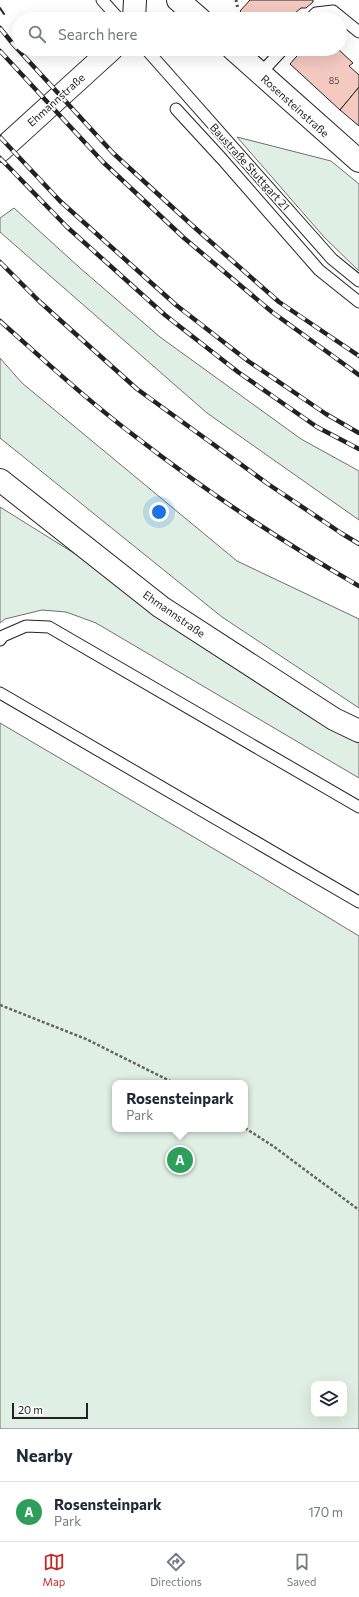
<!DOCTYPE html>
<meta charset="utf-8">
<style>
body{margin:0;font-family:Commissioner,sans-serif;background:#f2f2f3;color:#1f2937}
.controls{position:absolute;right:12px;bottom:12px;display:grid;overflow:hidden;border-radius:8px;box-shadow:0 4px 16px #0002}
.controls button{width:36px;height:36px;display:grid;place-items:center;padding:0;border:0;border-bottom:1px solid #e0e1e3;background:#fff;color:#1f2937;font:20px sans-serif}
.scale{position:absolute;left:12px;bottom:10px;width:76px;box-sizing:border-box;padding-left:4px;border:2px solid #222;border-top:0;font-size:11px;line-height:14px;white-space:nowrap;color:#222;-webkit-text-stroke:3px #fff;paint-order:stroke}
.you{position:absolute;left:159px;top:512px;width:14px;height:14px;margin:-10px;border:3px solid #fff;border-radius:50%;background:#1a73e8;box-shadow:0 0 0 6px #1a73e833}
.badge{display:grid;place-items:center;width:26px;height:26px;border-radius:50%;background:#c62828;color:#fff;font-size:13px;font-weight:700}
.pin{position:absolute;translate:-50% -50%;border:2px solid #fff;box-shadow:0 1px 4px #0006}
.popup{position:absolute;left:112px;top:1080px;width:136px;height:52px;box-sizing:border-box;display:grid;place-content:center;border-radius:8px;background:#fff;filter:drop-shadow(0 1px 3px #0005);font-size:13px;white-space:nowrap;color:#747a83}
.popup b{font-size:15px;color:#1f2937}
.popup::after{content:'';position:absolute;left:50%;top:100%;margin-left:-8px;border:8px solid transparent;border-top-color:#fff}
.list{margin:0;padding:0;list-style:none}
h2{display:flex;justify-content:space-between;align-items:center;height:52px;margin:0;padding:0 16px;font-size:17px}
h2 small{font-size:13px;font-weight:400;color:#747a83}
.list li{display:grid;grid-template-columns:26px 1fr auto;gap:12px;align-items:center;box-sizing:border-box;height:60px;padding:0 16px;border-top:1px solid #e0e1e3}
.list b{display:block;font-size:15px;white-space:nowrap}
.list p{margin:0;font-size:13px;white-space:nowrap;color:#747a83}
.list em{font-size:13px;font-style:normal;color:#747a83}
.icon{flex:none;width:22px;height:22px;fill:none;stroke:currentColor;stroke-width:2;stroke-linecap:round;stroke-linejoin:round}
.map{position:relative;flex:none;width:359px;height:1429px;overflow:hidden}
.search{position:absolute;background:#fff;box-shadow:0 4px 16px #0002;left:12px;right:12px;top:12px;height:44px;display:flex;align-items:center;gap:10px;box-sizing:border-box;padding:0 14px;border-radius:22px;color:#747a83;font-size:15px}
.sheet{height:112px;background:#fff}
nav{display:flex;justify-content:space-around;align-items:center;box-sizing:border-box;height:56px;border-top:1px solid #e0e1e3;background:#fff;font-size:11px;color:#747a83}
nav a{display:grid;justify-items:center;gap:2px}
nav .on{color:#c62828}
.map>svg:first-child{display:block}
.green{fill:#e0efe3;stroke:#6f6f6f;fill-rule:evenodd}
.building{fill:#f3c9c0;stroke:#222}
.lines{fill:none;stroke-linecap:round;stroke-linejoin:round}
.lane-casing{stroke:#222;stroke-width:13}
.street-casing{stroke:#222;stroke-width:24}
.secondary-casing{stroke:#222;stroke-width:24}
.path{stroke:#646464;stroke-width:2.5;stroke-dasharray:3 2;stroke-linecap:butt}
.lane{stroke:#fff;stroke-width:11}
.street{stroke:#fff;stroke-width:22}
.secondary{stroke:#fff;stroke-width:22}
.rail-casing{stroke:#222;stroke-width:4.5}
.rail{stroke:#fff;stroke-width:3;stroke-dasharray:9;stroke-linecap:butt}
.hedge{stroke:#2f5e38;stroke-width:3;stroke-dasharray:2 3;stroke-linecap:butt}
.wall{stroke:#222;stroke-width:2}
.labels{text-anchor:middle;stroke-width:3;stroke-linejoin:round;paint-order:stroke}
.number-label{font-size:9px;fill:#564c4a}
.street-label{font-size:11px;fill:#222;stroke:#fff}
</style>
<div class="map">
<svg width="359" height="1429" viewBox="0 0 359 1429">
<rect width="100%" height="100%" fill="#fff"/>
<g class="green">
<polygon points="237,137 331,161 359,184 359,271 324,237"/>
<polygon points="14,208 80,268 160,337 301,439 359,471 359,520 207,413 0,232 0,218"/>
<polygon points="0,358 22,383 237,561 359,619 359,708 222,617 0,438"/>
<polygon points="0,507 359,731 359,778 96,623 66,612 42,610 5,619 0,623"/>
<path d="M0 723 260 876 359 936V1429H0ZM115 1083H245V1129H115ZM314 1384H344V1414H314Z"/>
</g>
<g class="building">
<polygon points="250,0 313,0 313,2 306,8 301,8 288,19 247,19 240,11"/>
<polygon points="303,49 338,49 353,63 349,66 359,75 359,87 340,110 290,64"/>
<polygon points="359,87 359,126 340,110"/>
</g>
<g class="lines">
<defs>
<g id="lane">
<polyline points="102,0 119,19"/>
<polyline points="310,19 316,13 333,11 359,32"/>
<polyline points="146,49 332,259 359,281"/>
<polyline points="260,74 283,49"/>
<polyline points="176,109 222,159 319,270 359,302"/>
<polyline points="0,640 3,636 26,626 49,627 359,807"/>
<polyline points="0,693 359,902"/>
</g>
<g id="street">
<polyline points="178,0 200,19"/>
<polyline points="233,49 359,161"/>
</g>
<g id="secondary">
<polyline points="134,19 135,0"/>
<polyline points="0,151 112,49"/>
<polyline points="0,480 161,607 334,719 359,731"/>
</g>
</defs>
<use href="#lane" class="lane-casing"/>
<use href="#street" class="street-casing"/>
<use href="#secondary" class="secondary-casing"/>
<g class="path">
<polyline points="0,1005 86,1039 174,1083"/>
<polyline points="245,1128 273,1146 359,1210"/>
</g>
<use href="#lane" class="lane"/>
<use href="#street" class="street"/>
<use href="#secondary" class="secondary"/>
<defs>
<g id="rail">
<polyline points="0,28 13,44 113,153 194,227 279,302 359,356"/>
<polyline points="0,51 103,162 184,238 272,312 359,375"/>
<polyline points="0,137 60,201 176,305 248,361 326,414 359,433"/>
<polyline points="0,158 67,227 165,315 238,372 317,427 359,449"/>
<polyline points="0,262 40,302 137,389 268,484 341,533 359,544"/>
<path d="M0 321C45 361 88 401 136 437 207 492 281 541 359 586"/>
</g>
</defs>
<use href="#rail" class="rail-casing"/>
<use href="#rail" class="rail"/>
<polyline class="hedge" points="236,0 238,9"/>
<polyline class="wall" points="0,8 4,14"/>
</g>
<g class="labels">
<g class="number-label">
<text x="334" y="84">85</text>
</g>
<g class="street-label">
<text transform="translate(56 100) rotate(-42)" y="4">Ehmannstraße</text>
<text transform="translate(295 106) rotate(42)" y="4">Rosensteinstraße</text>
<text transform="translate(250 167) rotate(48)" y="4">Baustraße Stuttgart 21</text>
<text transform="translate(174 614) rotate(35)" y="4">Ehmannstraße</text>
</g>
</g>
</svg>
<div class="controls">
<button><svg class="icon" aria-label="layers" viewBox="0 0 24 24"><path d="M12 4l9 5-9 5-9-5zM3 14l9 5 9-5"/></svg></button>
</div>
<div class="scale">20 m</div>
<div class="you"></div>
<div class="pin badge" style="left:180px;top:1160px;background:#2e9e5b">A</div>
<div class="popup"><b>Rosensteinpark</b>Park</div>
<div class="search"><svg class="icon" aria-label="search" viewBox="0 0 24 24"><circle cx="10" cy="10" r="6"/><path d="M15 15l6 6"/></svg>Search here</div>
</div>
<section class="sheet">
<h2>Nearby<small></small></h2>
<ul class="list">
<li><span class="badge" style="background:#2e9e5b">A</span><div><b>Rosensteinpark</b><p>Park</p></div><em>170 m</em></li>
</ul>
</section>
<nav>
<a class="on"><svg class="icon" aria-label="map" viewBox="0 0 24 24"><path d="M3 6l6-2 6 2 6-2v14l-6 2-6-2-6 2zM9 4v14M15 6v14"/></svg>Map</a>
<a><svg class="icon" aria-label="directions" viewBox="0 0 24 24"><path d="M12 3l9 9-9 9-9-9zM9 14v-3h6M13 9l2 2-2 2"/></svg>Directions</a>
<a><svg class="icon" aria-label="saved" viewBox="0 0 24 24"><path d="M7 4h10v16l-5-4-5 4z"/></svg>Saved</a>
</nav>
